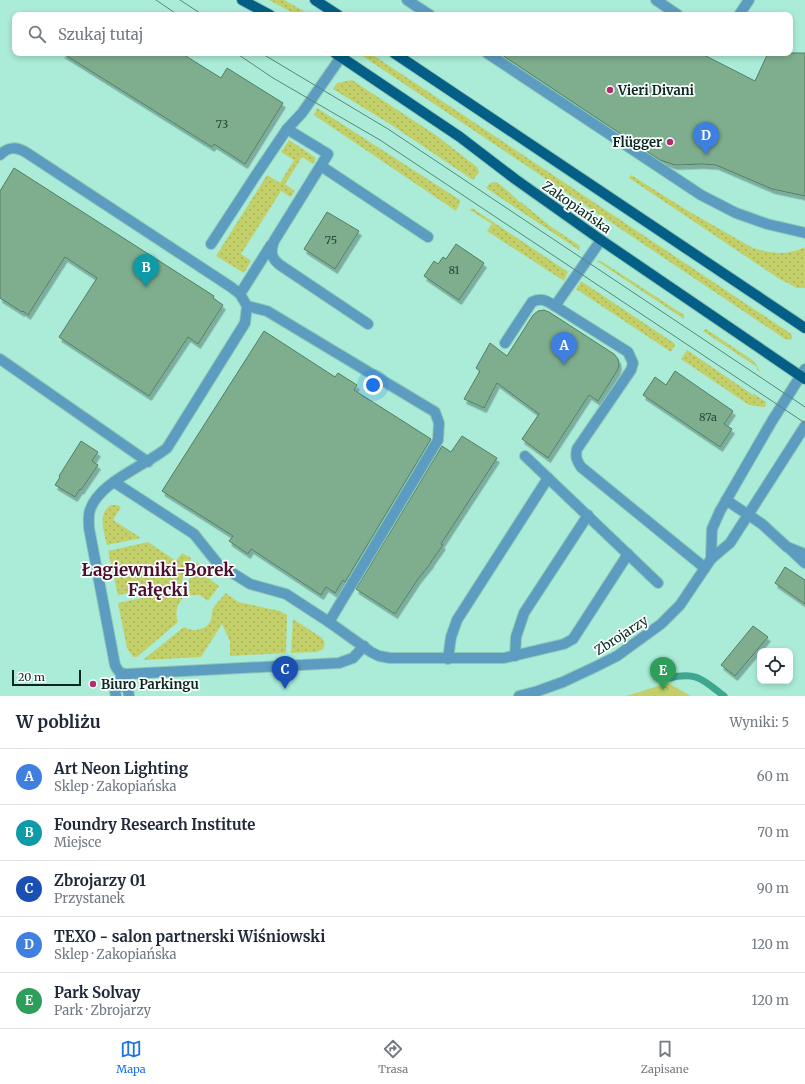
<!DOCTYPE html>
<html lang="pl">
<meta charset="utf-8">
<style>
body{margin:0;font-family:Merriweather,serif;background:#f6f6f7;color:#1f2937}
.controls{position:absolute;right:12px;bottom:12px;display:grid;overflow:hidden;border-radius:8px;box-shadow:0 2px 6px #0003}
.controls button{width:36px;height:36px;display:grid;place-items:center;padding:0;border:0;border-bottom:1px solid #e0e1e3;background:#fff;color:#1f2937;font:20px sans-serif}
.scale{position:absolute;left:12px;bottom:10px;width:69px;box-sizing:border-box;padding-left:4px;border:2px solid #0b2620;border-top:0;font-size:11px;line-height:14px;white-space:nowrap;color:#0b2620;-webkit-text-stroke:3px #f9fffd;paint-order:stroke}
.you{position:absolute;left:373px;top:385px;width:14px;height:14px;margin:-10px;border:3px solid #fff;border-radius:50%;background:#1a73e8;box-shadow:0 0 0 6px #1a73e833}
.badge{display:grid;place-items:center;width:26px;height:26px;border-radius:50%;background:#1a73e8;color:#fff;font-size:13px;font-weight:700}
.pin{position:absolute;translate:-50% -33px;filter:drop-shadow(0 1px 2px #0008)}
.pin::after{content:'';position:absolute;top:21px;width:14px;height:12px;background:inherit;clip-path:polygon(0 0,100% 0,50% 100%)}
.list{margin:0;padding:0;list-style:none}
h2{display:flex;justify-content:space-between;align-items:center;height:52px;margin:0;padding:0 16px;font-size:17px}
h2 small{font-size:13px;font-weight:400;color:#747a83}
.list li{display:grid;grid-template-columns:26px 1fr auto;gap:12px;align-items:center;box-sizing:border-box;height:56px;padding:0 16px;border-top:1px solid #e0e1e3}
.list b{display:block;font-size:15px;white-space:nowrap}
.list p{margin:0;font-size:13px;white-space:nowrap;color:#747a83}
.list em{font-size:13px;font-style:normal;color:#747a83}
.icon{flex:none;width:22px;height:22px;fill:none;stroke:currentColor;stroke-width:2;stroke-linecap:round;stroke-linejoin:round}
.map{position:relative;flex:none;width:805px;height:696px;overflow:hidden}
.search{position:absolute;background:#fff;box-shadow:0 2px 6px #0003;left:12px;right:12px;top:12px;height:44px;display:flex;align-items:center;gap:10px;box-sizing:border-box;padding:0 14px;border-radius:8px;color:#747a83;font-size:15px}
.sheet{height:332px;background:#fff}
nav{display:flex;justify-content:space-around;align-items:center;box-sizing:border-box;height:56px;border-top:1px solid #e0e1e3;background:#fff;font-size:11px;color:#747a83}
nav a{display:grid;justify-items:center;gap:2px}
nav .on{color:#1a73e8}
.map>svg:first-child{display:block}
.grass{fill:url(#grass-dots)}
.park{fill:url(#park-crowns)}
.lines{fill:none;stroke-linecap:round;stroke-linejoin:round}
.stream{stroke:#3ea78f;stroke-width:7}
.building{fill:#7eae8e;stroke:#507f61;filter:url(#shadow)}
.lane-casing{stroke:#8ec8b8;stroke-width:12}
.street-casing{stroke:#8ec8b8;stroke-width:12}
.primary-casing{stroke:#8ec8b8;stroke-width:12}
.lane{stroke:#5c9cc0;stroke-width:10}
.street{stroke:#5c9cc0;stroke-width:10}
.primary{stroke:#035f86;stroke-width:10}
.tram{stroke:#588679;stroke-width:1}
.poi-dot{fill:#b32c6f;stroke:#f9fffd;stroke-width:1.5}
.labels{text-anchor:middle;stroke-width:3.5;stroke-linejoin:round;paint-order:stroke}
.number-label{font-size:11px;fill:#28483c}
.poi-label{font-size:13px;font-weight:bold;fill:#0b2620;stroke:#f9fffd;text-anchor:start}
.street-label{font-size:13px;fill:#0b2620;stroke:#f9fffd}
.district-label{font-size:17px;font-weight:bold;fill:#4e0d2d;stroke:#f9fffd}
</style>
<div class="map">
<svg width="805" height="696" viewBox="0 0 805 696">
<defs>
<pattern id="grass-dots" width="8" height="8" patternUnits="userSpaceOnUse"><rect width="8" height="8" fill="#c3cf68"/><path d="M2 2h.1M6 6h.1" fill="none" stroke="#a6b25a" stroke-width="1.8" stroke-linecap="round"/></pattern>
<pattern id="park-crowns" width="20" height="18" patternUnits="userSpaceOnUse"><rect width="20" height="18" fill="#c3cf68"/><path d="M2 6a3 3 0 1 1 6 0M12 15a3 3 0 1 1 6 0" fill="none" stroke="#a6b25a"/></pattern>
<filter id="shadow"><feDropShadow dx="2.5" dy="4.5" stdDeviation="0" flood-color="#0004"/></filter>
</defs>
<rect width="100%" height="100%" fill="#abecd9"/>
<g class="grass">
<polygon points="269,0 284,0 311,15 297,15"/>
<polygon points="358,53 370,53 790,333 792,336 792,339 789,340 785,339"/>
<polygon points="352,80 437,136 477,167 479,172 473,180 390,124 333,89 337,83"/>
<polygon points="317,108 460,200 459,205 456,211 314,115"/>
<polygon points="289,140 316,158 313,164 302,157 285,184 295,191 291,197 281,191 241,254 251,261 244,273 216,256 267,175 280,183 294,160 281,152"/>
<path d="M631 175 685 209 751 247C770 254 787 256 805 247V288H797L778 278 629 178Z"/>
<polygon points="497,182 517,199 519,202 521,202 550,226 580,246 579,250 486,188 490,183"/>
<polygon points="472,208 568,272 564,281 487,231 492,224 470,210"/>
<polygon points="597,261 601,261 684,315 684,319"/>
<polygon points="581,281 674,343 675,345 671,352 576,289"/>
<polygon points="706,329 752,360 756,364 760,372 757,370 757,367 703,331"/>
<polygon points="687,350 753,395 754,394 766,402 765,407 749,405 681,359"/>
<path d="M111 505H117L121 507 113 520 141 538 107 545C104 532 97 513 111 505Z"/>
<polygon points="148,542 176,561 182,553 191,558 185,570 181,584 118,595 108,551"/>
<polygon points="197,562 208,578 219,586 208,601 200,595 190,595 189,579"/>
<path d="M181 590 183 598C176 606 175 613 178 622L137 657H133L127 648 118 603Z"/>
<path d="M226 593 238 602 280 611 287 615 286 653 230 656V641L222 624 201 657 143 660 184 627C193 632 206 631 211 620 213 616 211 611 214 607 217 602 222 598 226 593Z"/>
<polygon points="293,619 322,638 325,643 323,649 317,652 291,653"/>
</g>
<polygon class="park" points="668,683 691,696 626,696"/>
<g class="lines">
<path class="stream" d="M669 678C697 671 703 680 724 696"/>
</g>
<g class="building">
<polygon points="62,53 181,53 221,78 227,68 283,103 245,164 214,144 212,147"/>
<polygon points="499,53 700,53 755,81 768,53 805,53 805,196 772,189 716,165 702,164 675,165 660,160"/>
<polygon points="14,168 214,296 213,298 223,305 198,344 188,337 149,396 59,337 97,278 65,257 28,315 23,311 22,312 0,298 0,191"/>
<polygon points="327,212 359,231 335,269 304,249"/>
<polygon points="456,244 484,263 459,300 424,276 434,261 438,264 443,257 446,259"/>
<polygon points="544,310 549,312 614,354 618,359 619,365 617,371 598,401 589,395 548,458 522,439 539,414 497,383 484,408 464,399 480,371 476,368 490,343 507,356 533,315 538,311"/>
<polygon points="264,331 335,377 338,373 357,385 354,390 431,439 345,582 343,580 335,593 326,587 321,595 251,549 248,554 229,541 233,536 162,491"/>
<polygon points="675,371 733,411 724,424 732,429 720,447 643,395 655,377 666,385"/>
<polygon points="462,436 497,458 441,544 443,545 431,562 431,563 418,579 395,614 356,589 442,446 451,452"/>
<polygon points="81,441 98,452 92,461 98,465 81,490 80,489 75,497 55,485 60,477 59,476"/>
<polygon points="785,567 805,580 805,604 775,583"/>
<polygon points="753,626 768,637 735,676 721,665"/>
</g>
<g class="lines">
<defs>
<g id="lane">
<polyline points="407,0 430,15"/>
<polyline points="656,0 678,15"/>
<polyline points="739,15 749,0"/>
<polyline points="487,53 701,195 736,213 767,224 805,233"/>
<path d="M287 129 328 154 274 241C270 252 271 258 280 265L368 324"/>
<path d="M0 155C9 146 17 147 27 153L231 287 240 294 247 306 245 323 167 448C145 466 99 482 90 510 88 516 89 522 89 528L115 665C118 671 120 674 127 674L339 663 353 658 364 646"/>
<polyline points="321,166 428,237"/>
<polyline points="211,244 258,172 287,129 302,113 341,57"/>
<polyline points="240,294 271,245"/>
<polyline points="247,306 267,311 435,412 439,423 438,440 329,622"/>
<polyline points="555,306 601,240"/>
<path d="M505 343 532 302C541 297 547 301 555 306L628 352 633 363 631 370 577 449C575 457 577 461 581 467L705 568"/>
<polyline points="0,359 148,462"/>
<polyline points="525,456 658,583"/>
<polyline points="114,482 194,534 218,564 250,584 286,594 329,622 371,652 379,656 390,658 504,658 564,644 573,639 628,554"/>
<polyline points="789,548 805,563"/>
<polyline points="515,656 516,637 524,613 588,515"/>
<polyline points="448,659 451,637 457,620 548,478"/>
<polyline points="121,682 128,690 129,696"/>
<polyline points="116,696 115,692 121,682 121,673"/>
</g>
<g id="street">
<polyline points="726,500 762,524 787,547 805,554"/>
<polyline points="711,559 712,529 720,511 772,421 805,369"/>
<polyline points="519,696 538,691 563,682 597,666 617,656 661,624 680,605 711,559 730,543 805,426"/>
</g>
<g id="primary">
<polyline points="242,0 270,15"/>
<polyline points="315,0 338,15"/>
<polyline points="335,53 460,137 515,179 601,240 805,379"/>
<polyline points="394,53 805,328"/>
</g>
</defs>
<use href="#lane" class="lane-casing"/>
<use href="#street" class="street-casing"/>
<use href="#primary" class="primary-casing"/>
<use href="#lane" class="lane"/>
<use href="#street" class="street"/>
<use href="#primary" class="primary"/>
<g class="tram">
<polyline points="156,0 178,15"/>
<polyline points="180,0 203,15"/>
<polyline points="236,53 273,78 380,140 805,423"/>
<polyline points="261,53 388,129 805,407"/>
</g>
</g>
<g class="poi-dot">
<circle cx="610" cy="90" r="4"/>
<circle cx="670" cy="142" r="4"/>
<circle cx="93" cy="684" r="4"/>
</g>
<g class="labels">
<g class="number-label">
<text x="222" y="128">73</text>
<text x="331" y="244">75</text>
<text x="454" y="274">81</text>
<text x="708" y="421">87a</text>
</g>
<g class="poi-label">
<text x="618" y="95">Vieri Divani</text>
<text x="662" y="147" text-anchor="end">Flügger</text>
<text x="101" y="689">Biuro Parkingu</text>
</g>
<g class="street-label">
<text transform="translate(577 207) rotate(35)" y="5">Zakopiańska</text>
<text transform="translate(621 635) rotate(-33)" y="5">Zbrojarzy</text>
</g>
<g class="district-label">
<text x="158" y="576">Łagiewniki-Borek<tspan x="158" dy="20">Fałęcki</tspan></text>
</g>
</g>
</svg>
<div class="controls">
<button><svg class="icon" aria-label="locate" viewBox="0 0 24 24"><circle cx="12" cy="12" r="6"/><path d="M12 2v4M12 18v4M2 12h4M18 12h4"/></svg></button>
</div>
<div class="scale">20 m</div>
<div class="you"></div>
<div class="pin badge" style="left:564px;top:365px;background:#3f7fe0">A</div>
<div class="pin badge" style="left:146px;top:287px;background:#0f9aa8">B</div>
<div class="pin badge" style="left:285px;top:689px;background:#1a4fb4">C</div>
<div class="pin badge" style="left:706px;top:155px;background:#3f7fe0">D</div>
<div class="pin badge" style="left:663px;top:690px;background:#2e9e5b">E</div>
<div class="search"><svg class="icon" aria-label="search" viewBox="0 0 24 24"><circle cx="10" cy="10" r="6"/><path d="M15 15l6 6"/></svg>Szukaj tutaj</div>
</div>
<section class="sheet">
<h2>W pobliżu<small>Wyniki: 5</small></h2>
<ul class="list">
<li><span class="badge" style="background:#3f7fe0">A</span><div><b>Art Neon Lighting</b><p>Sklep · Zakopiańska</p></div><em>60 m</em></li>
<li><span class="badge" style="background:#0f9aa8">B</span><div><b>Foundry Research Institute</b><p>Miejsce</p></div><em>70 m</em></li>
<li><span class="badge" style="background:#1a4fb4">C</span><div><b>Zbrojarzy 01</b><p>Przystanek</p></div><em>90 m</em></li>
<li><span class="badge" style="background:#3f7fe0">D</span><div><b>TEXO - salon partnerski Wiśniowski</b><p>Sklep · Zakopiańska</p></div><em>120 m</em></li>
<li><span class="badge" style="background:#2e9e5b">E</span><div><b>Park Solvay</b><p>Park · Zbrojarzy</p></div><em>120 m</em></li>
</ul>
</section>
<nav>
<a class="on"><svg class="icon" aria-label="map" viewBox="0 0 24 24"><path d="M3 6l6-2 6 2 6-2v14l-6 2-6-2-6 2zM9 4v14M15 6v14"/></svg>Mapa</a>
<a><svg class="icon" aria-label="directions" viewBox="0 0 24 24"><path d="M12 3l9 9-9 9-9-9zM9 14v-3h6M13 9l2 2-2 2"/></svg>Trasa</a>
<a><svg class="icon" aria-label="saved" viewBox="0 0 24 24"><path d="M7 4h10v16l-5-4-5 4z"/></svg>Zapisane</a>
</nav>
